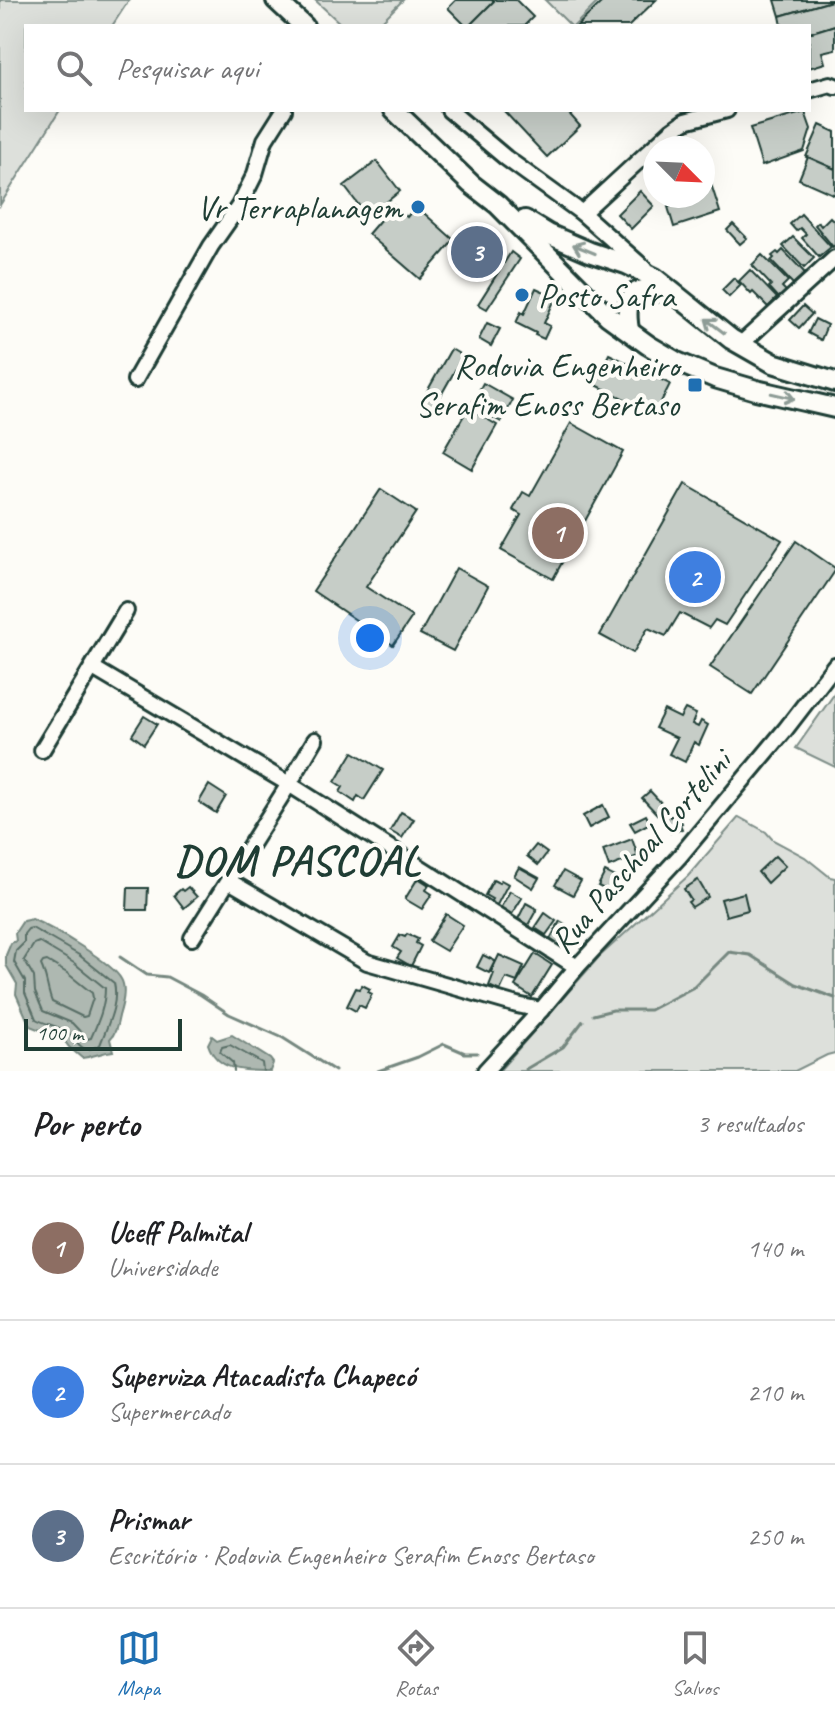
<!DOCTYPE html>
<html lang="pt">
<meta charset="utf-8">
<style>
body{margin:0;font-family:Caveat,sans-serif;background:#f2f2f2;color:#202124}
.compass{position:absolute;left:643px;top:136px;width:72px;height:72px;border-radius:50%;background:#fff;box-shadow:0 8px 32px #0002;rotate:114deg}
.scale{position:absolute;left:24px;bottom:20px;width:158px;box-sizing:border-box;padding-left:8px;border:4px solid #1f3d34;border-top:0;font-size:22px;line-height:28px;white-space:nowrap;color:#1f3d34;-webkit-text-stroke:6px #fdfcf7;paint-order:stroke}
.you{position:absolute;left:370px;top:638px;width:28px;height:28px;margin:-20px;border:6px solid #fff;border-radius:50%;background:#1a73e8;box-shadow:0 0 0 12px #1a73e833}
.badge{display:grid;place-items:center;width:52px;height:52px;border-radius:50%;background:#1f6fb2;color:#fff;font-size:26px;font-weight:700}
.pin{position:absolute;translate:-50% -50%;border:4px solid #fff;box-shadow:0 2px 8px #0006}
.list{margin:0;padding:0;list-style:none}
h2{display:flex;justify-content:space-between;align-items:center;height:104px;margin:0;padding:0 32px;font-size:34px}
h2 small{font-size:26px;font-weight:400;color:#757577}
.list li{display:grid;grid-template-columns:52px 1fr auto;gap:24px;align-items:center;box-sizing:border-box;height:144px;padding:0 32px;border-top:2px solid #e0e0e0}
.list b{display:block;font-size:30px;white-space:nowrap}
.list p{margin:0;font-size:26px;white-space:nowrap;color:#757577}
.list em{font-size:26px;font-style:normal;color:#757577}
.icon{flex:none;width:44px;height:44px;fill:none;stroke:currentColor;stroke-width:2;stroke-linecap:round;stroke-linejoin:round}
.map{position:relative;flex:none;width:835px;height:1071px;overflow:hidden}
.search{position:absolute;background:#fff;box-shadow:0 8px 32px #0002;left:24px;right:24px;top:24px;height:88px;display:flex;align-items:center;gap:20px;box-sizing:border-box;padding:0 28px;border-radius:0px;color:#757577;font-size:30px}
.sheet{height:536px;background:#fff}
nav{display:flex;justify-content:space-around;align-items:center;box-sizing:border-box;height:112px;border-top:2px solid #e0e0e0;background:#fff;font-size:22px;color:#757577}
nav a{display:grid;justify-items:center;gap:4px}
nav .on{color:#1f6fb2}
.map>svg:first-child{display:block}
.green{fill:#dde0db;stroke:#7e8e88;stroke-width:2}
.water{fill:#aeb8b1;stroke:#75877f;stroke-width:2}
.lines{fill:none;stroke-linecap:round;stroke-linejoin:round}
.shore{stroke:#586e66;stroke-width:2}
.stream{stroke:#75877f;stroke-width:3}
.building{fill:#c6cdc7;stroke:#1f3d34;stroke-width:2}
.minor-casing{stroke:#1f3d34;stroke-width:20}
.major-casing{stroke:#1f3d34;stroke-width:24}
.minor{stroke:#fdfcf7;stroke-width:14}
.major{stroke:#fdfcf7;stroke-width:18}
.oneway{stroke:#8e9c96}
.poi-dot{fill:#1f6fb2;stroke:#fdfcf7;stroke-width:3}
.labels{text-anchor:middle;stroke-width:8;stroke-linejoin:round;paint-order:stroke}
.poi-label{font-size:34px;fill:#1f3d34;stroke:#fdfcf7;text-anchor:end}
.street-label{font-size:34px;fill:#1f3d34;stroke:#fdfcf7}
.district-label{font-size:42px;font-weight:bold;letter-spacing:2px;fill:#1f3d34;stroke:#fdfcf7}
</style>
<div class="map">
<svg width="835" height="1071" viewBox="0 0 835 1071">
<rect width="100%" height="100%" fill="#fdfcf7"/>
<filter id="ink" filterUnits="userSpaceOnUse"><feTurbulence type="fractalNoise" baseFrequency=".0125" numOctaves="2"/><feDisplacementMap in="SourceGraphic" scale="16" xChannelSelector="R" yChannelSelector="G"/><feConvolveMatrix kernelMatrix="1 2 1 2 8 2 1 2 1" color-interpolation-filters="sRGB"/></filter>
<g filter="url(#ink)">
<g class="green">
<polygon points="0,0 129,0 112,26 26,26 26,110 60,110 0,205"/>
<polygon points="315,0 403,0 377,26 343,26"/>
<polygon points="545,0 600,0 574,26 571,26"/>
<polygon points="835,693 835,767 796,748"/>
<polygon points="739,817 766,832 773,840 805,857 830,877 835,878 835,1053 827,1055 795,1071 499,1071 599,957 688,876"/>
</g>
<g class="water">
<path d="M32 919C52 928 112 962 121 979 127 989 122 1006 119 1016 117 1025 116 1033 110 1039L113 1051C102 1052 93 1057 82 1058L69 1047 63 1039 30 1026 16 994 17 984 6 965V955L11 943 16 941 15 933 23 921Z"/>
<path d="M232 1035 270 1059 273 1063 270 1071C243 1071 217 1071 208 1044L212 1036 217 1040Z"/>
</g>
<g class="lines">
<g class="shore">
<path d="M32 928 79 955 114 983C119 1004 107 1026 100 1045 79 1056 81 1042 67 1032 58 1026 45 1024 36 1019L25 993V981L14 962 16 951 24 943V934L28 929Z"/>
<path d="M39 942 74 963 105 988C105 1007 98 1022 91 1038L87 1039 72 1023 43 1011 35 992 34 977 24 960 34 944Z"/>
<path d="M47 961 67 973 92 993 93 998 87 1016 83 1017 52 1002C47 990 47 977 41 965L43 962Z"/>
<polyline points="234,1071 233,1063 220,1052 222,1047 230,1045 262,1063 263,1071"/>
</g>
<g class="stream">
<polyline points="120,957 147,975 167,977 201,995 229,1014 283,1038 335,1071"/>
<polyline points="593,1015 613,1010 650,1010 694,987 729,952 750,955 796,984 835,998"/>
<polyline points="526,1069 563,1047 583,1021"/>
<polyline points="378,1071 418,1057 444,1044 465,1053 477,1053"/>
</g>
</g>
<g class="building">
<polygon points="456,0 495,0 469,26 466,26 448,8"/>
<polygon points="495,0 516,0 533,17 524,26 469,26"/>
<polygon points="604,0 656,0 629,26 577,26"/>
<polygon points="775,0 835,0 780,16"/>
<polygon points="835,0 835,25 809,33 809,26 782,26 780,16"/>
<polygon points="835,25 835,49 822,52 825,63 809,68 809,33"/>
<polygon points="503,110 566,110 580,126 547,157"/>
<polygon points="805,112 811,129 804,151 762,166 750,128"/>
<polygon points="820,125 835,132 835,169 806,157"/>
<polygon points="808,157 835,169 835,195 799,179"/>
<polygon points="703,159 720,212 674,227 668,207 694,199 693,196 703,196"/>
<polygon points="377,161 400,191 368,217 344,186"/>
<polygon points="640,191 654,206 631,229 617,214"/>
<polygon points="393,205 407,217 416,206 454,240 420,279 368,234"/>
<polygon points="801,214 831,247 819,257 802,238 806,234 800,228 796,231 790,224"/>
<polygon points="830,217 835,222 835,245 833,247 815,225 818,222 821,226"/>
<polygon points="733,224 747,238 740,244 727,230"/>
<polygon points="793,237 814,258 804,268 783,246"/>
<polygon points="480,239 493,251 480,265 467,253"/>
<polygon points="783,250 805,273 793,284 771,261 774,258 772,256 777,252 779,254"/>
<polygon points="511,252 520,259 487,309 478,304"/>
<polygon points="762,255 788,281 782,287 786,291 779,298 769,287 771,285 752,265"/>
<polygon points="750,270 777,298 768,307 753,292 751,294 739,281"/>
<polygon points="734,278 741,285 729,297 722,290"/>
<polygon points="536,288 556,297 544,323 550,326 544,339 535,335 536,333 516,323 521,312 524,314"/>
<polygon points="803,306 812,314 799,328 790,320"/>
<polygon points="815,319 827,325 821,340 808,333"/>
<polygon points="487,323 500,329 491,346 479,339"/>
<polygon points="451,349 463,356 432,411 420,404"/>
<polygon points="609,354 670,384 655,414 594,384"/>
<polygon points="483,383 513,400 501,422 471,405"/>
<polygon points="468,408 497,425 472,469 443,452"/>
<polygon points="571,423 623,452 553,579 501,550 521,515 513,510 523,492 530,496"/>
<polygon points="685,484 782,540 725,625 715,620 709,628 680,613 666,636 648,628 633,653 600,635"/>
<polygon points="381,489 416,512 366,587 412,617 393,645 313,591"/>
<polygon points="796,541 835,568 835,571 752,694 710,667"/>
<polygon points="456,568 488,586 453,651 420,634"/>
<polygon points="685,709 696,714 692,724 698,727 701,721 708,725 699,745 694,742 685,762 669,754 677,738 655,728 664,710 680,718"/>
<polygon points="144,716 157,724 144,744 132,735"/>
<polygon points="353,752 383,770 364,800 358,796 355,802 340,792 343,787 335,782"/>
<polygon points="209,785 226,796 216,813 199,802"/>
<polygon points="650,791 665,807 657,814 642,798"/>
<polygon points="603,805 609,817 589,828 583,816"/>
<polygon points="401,812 414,819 402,838 390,831"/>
<polygon points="669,813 670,817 675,814 677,818 679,817 682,823 680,824 682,829 671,833 666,823 664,824 660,816"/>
<polygon points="646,815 650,823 635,831 630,823"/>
<polygon points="632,839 638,856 609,867 603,850"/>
<polygon points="536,845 547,853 538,865 527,856"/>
<polygon points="775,856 785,866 767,883 758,872"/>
<polygon points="519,867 539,878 533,888 514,876"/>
<polygon points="563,871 581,881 573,895 555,885"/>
<polygon points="605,872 619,879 612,893 598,886"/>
<polygon points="418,878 429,885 426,890 432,894 422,909 405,899"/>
<polygon points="493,880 499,883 501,880 508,884 497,905 490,902 492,899 485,895"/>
<polygon points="698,880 708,897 692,907 688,902 691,900 684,889"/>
<polygon points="188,887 197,897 184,908 174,895 181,889 183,891"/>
<polygon points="128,888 148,888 147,910 127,910"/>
<polygon points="510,891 522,898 512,914 501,907"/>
<polygon points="744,893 748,910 726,916 721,899"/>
<polygon points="526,903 537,909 528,925 518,919"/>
<polygon points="545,913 556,921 546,935 535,928"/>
<polygon points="446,914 463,925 446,951 429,941"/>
<polygon points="560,921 575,930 563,949 549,941"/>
<polygon points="407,934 418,939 416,943 421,946 411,966 397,958 401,952 393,947 400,935 405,937"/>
<polygon points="535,954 552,965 532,997 515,986"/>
<polygon points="483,955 495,961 489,973 477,967"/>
<polygon points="499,955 524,966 517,982 506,978 500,991 489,986 494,973 491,972"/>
<polygon points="362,985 370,989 368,992 372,994 365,1008 359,1005 356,1011 347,1006 356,988 359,989"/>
</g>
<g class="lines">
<defs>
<g id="minor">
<polyline points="809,90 830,84 835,86"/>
<polyline points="449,110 506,158 582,213 644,268"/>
<polyline points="582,213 671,131 685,121 727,110"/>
<polyline points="741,344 835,258"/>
<polyline points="135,380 211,246 239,206 255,174 265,140 284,110"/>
<polyline points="93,668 289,784 577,967"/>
<polyline points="42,750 126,611"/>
<polyline points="229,881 367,962 517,1005 541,1010"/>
<polyline points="192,938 289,784 315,740"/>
<polyline points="485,1071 541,1010 577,967 679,857 785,730 835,665"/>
</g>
<g id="major">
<polyline points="276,0 304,26"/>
<polyline points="394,110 471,184 498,205 608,316 648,345 677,362 715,378 756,390 835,408"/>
<polyline points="525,220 548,234 590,252 626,264 655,278 731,339 773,363 835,382"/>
<path d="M629 330C623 293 636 282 671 295"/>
</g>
</defs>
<use href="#minor" class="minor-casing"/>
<use href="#major" class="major-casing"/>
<use href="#minor" class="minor"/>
<use href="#major" class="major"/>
</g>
<defs><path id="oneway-shaft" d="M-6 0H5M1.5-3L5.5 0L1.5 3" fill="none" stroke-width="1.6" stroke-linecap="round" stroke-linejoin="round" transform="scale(2)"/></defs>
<g class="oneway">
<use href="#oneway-shaft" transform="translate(584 249) rotate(-158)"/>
<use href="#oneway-shaft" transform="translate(715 326) rotate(-143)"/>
<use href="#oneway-shaft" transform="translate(783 396) rotate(13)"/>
</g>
</g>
<g class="poi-dot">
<circle cx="418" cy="207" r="8"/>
<circle cx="522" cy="295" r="8"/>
<rect x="687" y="377" width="16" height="16" rx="4"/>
</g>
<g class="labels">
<g class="poi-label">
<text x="402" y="219">Vr Terraplanagem</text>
<text x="538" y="307" text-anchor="start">Posto Safra</text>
<text x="679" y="377">Rodovia Engenheiro<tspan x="679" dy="39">Serafim Enoss Bertaso</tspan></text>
</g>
<g class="street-label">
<text transform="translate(640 851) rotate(-49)" y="12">Rua Paschoal Cortelini</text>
</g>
<g class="district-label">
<text x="298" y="874">DOM PASCOAL</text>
</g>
</g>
</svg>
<svg class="compass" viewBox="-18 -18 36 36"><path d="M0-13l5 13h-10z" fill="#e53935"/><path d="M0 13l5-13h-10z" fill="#757577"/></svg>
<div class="scale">100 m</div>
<div class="you"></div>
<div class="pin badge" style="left:558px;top:533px;background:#8d6e63">1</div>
<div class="pin badge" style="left:695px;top:577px;background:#3f7fe0">2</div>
<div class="pin badge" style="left:477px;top:252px;background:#5c6f8a">3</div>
<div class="search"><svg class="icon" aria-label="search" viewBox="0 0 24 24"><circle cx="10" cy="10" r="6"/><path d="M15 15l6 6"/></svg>Pesquisar aqui</div>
</div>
<section class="sheet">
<h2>Por perto<small>3 resultados</small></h2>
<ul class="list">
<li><span class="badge" style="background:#8d6e63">1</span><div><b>Uceff Palmital</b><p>Universidade</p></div><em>140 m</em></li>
<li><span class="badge" style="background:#3f7fe0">2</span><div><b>Superviza Atacadista Chapecó</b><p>Supermercado</p></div><em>210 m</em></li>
<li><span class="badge" style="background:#5c6f8a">3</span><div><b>Prismar</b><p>Escritório · Rodovia Engenheiro Serafim Enoss Bertaso</p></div><em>250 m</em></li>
</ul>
</section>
<nav>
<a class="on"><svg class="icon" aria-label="map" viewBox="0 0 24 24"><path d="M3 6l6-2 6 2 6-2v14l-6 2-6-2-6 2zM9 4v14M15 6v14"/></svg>Mapa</a>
<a><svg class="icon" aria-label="directions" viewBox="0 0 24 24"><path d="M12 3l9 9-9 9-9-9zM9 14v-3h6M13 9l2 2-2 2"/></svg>Rotas</a>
<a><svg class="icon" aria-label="saved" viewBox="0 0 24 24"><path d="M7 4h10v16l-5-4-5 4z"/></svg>Salvos</a>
</nav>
